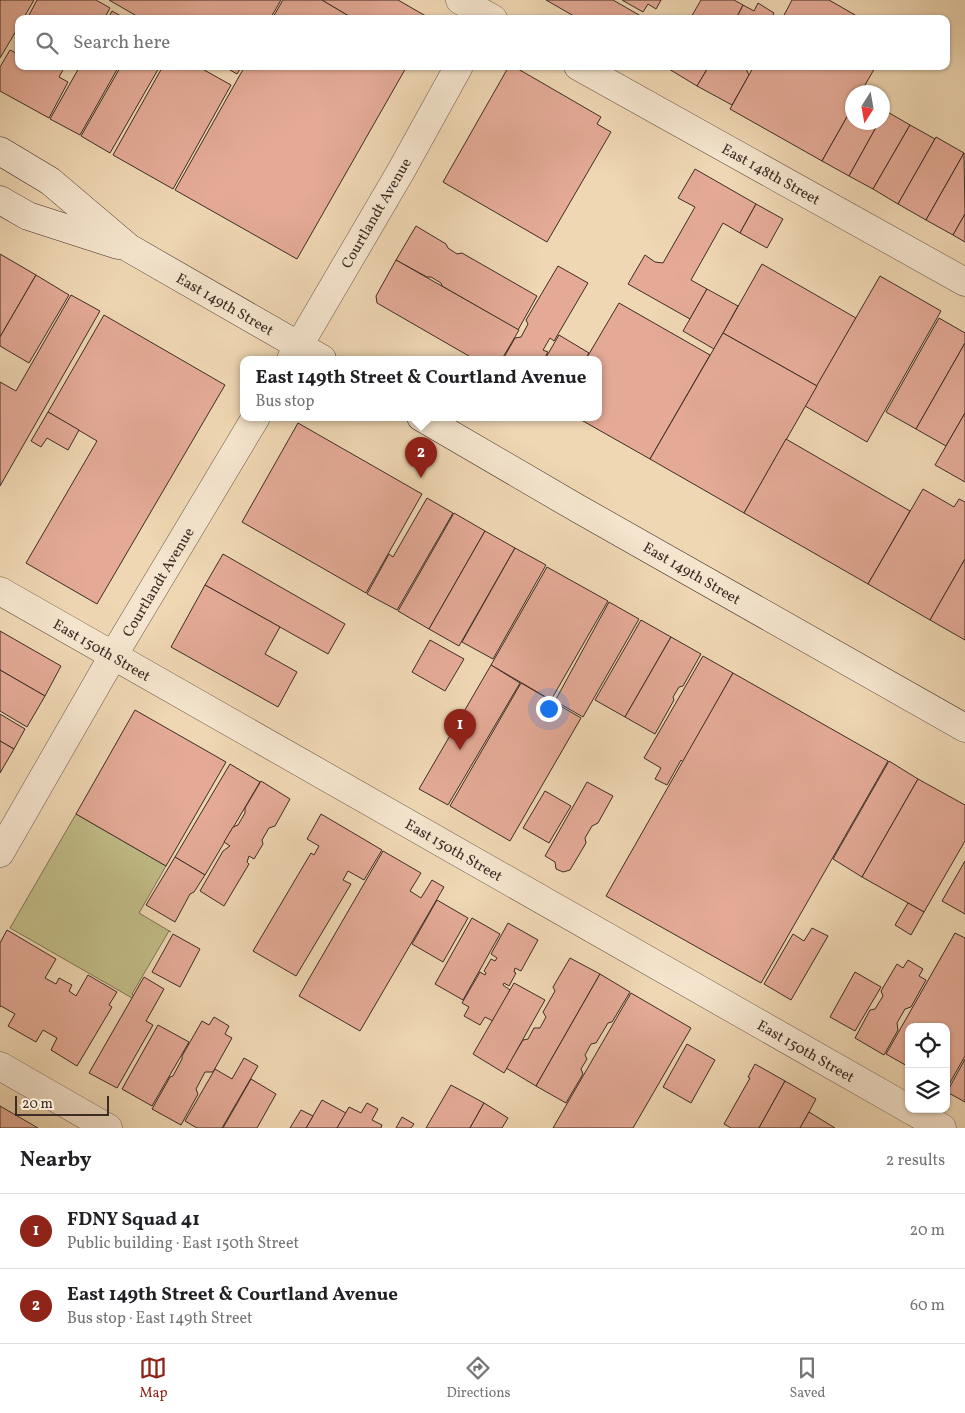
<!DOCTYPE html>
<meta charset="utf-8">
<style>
body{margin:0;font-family:Vollkorn,serif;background:#f2f2f2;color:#202124}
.controls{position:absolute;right:15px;bottom:15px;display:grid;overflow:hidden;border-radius:10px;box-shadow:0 1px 4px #0004}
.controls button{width:45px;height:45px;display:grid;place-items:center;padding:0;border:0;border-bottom:1px solid #e0e0e0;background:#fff;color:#202124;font:25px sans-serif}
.compass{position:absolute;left:845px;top:85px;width:45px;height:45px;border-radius:50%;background:#fff;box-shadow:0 1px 4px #0004;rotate:191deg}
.scale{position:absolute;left:15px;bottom:12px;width:94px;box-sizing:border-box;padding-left:5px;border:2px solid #3d2c25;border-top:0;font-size:14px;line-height:18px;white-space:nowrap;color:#3d2c25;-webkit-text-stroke:4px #f5e5ce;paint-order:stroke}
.you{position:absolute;left:548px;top:708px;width:18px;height:18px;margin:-12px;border:4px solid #fff;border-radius:50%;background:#1a73e8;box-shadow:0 0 0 8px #1a73e833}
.badge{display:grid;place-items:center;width:32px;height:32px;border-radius:50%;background:#8f2418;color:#fff;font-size:16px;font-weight:700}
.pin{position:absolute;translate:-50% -41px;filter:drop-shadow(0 1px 2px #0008)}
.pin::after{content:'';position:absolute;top:26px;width:18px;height:15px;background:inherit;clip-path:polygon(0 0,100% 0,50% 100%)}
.popup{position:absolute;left:240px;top:356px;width:362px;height:65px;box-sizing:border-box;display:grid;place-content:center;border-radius:10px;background:#fff;filter:drop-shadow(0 1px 4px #0005);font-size:16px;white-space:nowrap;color:#757577}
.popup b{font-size:19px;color:#202124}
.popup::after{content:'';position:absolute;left:50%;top:100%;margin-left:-10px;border:10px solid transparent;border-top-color:#fff}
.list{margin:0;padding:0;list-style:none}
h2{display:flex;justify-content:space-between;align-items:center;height:65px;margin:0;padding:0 20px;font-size:21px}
h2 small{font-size:16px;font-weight:400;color:#757577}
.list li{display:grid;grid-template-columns:32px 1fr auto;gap:15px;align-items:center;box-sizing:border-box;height:75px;padding:0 20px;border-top:1px solid #e0e0e0}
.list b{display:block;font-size:19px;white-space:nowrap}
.list p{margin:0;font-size:16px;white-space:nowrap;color:#757577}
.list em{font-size:16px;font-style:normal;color:#757577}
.icon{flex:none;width:28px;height:28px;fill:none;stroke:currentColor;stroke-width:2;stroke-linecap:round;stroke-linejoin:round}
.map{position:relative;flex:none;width:965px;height:1128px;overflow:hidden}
.search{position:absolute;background:#fff;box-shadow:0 1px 4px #0004;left:15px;right:15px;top:15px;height:55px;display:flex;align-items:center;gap:12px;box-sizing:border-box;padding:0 18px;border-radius:10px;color:#757577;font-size:19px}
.sheet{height:215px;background:#fff}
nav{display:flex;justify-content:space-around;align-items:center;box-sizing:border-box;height:70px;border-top:1px solid #e0e0e0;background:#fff;font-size:14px;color:#757577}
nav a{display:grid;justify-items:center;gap:2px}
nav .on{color:#8f2418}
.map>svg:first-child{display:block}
.green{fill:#c1bc87;stroke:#7f7456}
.building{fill:#e4aa96;stroke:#3d2c25}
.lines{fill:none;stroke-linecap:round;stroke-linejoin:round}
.minor-casing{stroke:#6a5748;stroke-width:29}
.secondary-casing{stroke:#3d2c25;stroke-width:29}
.minor{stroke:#f5e5ce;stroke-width:28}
.secondary{stroke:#f5e5ce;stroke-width:28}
.labels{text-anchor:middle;stroke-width:4;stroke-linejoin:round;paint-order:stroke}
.street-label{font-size:15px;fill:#3d2c25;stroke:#f5e5ce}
</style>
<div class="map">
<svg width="965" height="1128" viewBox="0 0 965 1128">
<rect width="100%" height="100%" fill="#efd7b3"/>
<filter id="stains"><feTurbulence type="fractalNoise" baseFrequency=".004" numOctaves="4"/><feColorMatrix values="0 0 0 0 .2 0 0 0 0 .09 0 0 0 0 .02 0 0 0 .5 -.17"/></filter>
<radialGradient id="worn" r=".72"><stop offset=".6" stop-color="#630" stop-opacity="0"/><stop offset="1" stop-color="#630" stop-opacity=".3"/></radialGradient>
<polygon class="green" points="76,814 166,866 139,913 171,932 169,931 132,994 134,996 132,998 10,928"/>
<g class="building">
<polygon points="0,0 34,0 23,19 19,19 19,26 0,58"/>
<polygon points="37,0 96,0 110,8 104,19 27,19"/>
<polygon points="109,0 281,0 270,19 142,19"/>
<polygon points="283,0 322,0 354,19 272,19"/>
<polygon points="322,0 398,0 431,19 354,19"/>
<polygon points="546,0 613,0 646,19 579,19"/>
<polygon points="622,0 661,0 656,9 648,4 643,12"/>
<polygon points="701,0 734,0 743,5 736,19 690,19"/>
<polygon points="792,0 829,0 862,19 782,19"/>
<polygon points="758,3 774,13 771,19 736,19 743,5 754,11"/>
<polygon points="112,11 126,19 108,19"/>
<polygon points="10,50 18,54 19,53 19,66 65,66 59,77 68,82 49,118 0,91 0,67"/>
<polygon points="80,66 119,66 80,135 50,119"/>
<polygon points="121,66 160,66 110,153 81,136"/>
<polygon points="163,66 197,66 231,85 173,189 113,155"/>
<polygon points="223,66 242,66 237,74"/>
<polygon points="245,66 407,66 297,259 175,190"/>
<polygon points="509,66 513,66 601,117 597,124 611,132 547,242 443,182"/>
<polygon points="664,66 709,66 697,86"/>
<polygon points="709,66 748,66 746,69 749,75 732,105 697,86"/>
<polygon points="754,66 876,66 861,92 852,92 852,108 822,161 730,109"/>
<polygon points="852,108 852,122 879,122 849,176 822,161"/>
<polygon points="886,111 910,125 873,189 849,176 879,122 882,122 882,117"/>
<polygon points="910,125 935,139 898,204 873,189"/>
<polygon points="936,137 964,153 926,220 898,204"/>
<polygon points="964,153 965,214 953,235 926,220"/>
<polygon points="695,169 756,204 740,233 723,223 691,280 707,289 690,319 628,284 645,255 655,262 663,263 695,207 678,198"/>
<polygon points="756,204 783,219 767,248 740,233"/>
<polygon points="965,214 965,242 953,235"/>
<polygon points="416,226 446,244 448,248 457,254 462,253 537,296 518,330 442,286 441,283 431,277 427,277 396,260"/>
<polygon points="0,254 36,275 0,337"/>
<polygon points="396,260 519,330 502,359 474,359 377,303 376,296"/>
<polygon points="762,264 856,318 817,386 723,333"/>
<polygon points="558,266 588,283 554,341 550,338 543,350 548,352 544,359 503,359 515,338 521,337 528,324 526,320"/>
<polygon points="36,275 69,295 29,363 0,346 0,337"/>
<polygon points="880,276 941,311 867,442 805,406"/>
<polygon points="707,289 738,306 714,349 683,331"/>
<polygon points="71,295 100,311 0,486 0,382 16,391"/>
<polygon points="619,303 710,355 650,459 576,417 598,417 598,359 586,359"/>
<polygon points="104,315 225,385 97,604 26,563 97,441 48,412"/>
<polygon points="939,318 965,333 965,343 916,429 886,412"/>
<polygon points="723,333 817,386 744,513 650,459"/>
<polygon points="559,335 589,353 585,359 545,359"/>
<polygon points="965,343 965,413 946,446 916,429"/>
<polygon points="48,412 79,430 68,450 47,438 41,447 31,441"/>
<polygon points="965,413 965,482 935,465"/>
<polygon points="298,423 422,494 366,593 242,522"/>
<polygon points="786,439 910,511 868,584 744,513"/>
<polygon points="923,489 954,507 959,499 965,502 965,559 930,620 868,584"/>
<polygon points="427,498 453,513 397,610 367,594 389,554 393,557"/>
<polygon points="454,513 485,531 429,629 398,611"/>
<polygon points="485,531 515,548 459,646 429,629"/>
<polygon points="515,548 546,565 493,659 462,642"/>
<polygon points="223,554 345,624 328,654 205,585"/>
<polygon points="965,559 965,640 930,620"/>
<polygon points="547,567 608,601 551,700 491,665"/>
<polygon points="205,585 280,627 265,654 297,672 278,707 171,647"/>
<polygon points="609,602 639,619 583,717 555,701"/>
<polygon points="641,620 671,637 625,717 595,700"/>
<polygon points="0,631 61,666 45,696 0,670"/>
<polygon points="671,637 701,654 683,686 679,687 673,697 674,700 655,734 625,717"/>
<polygon points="430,640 464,659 445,691 412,672"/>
<polygon points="703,656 733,673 683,762 681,760 667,785 655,779 661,768 644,758"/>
<polygon points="491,665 520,683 448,805 419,789"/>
<polygon points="0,670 45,696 27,727 0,711"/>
<polygon points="733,673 888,761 761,983 606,896"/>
<polygon points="521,683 581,718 510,841 450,806"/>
<polygon points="135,710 226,762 166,866 76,814"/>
<polygon points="0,714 25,729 14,749 0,741"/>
<polygon points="0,741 14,749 0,773"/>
<polygon points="889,761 918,779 862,877 833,859"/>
<polygon points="230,764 260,782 205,875 175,857"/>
<polygon points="918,779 965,805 965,841 924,912 862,877"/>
<polygon points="261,781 290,799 275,826 269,828 262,840 263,844 254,859 249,856 247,862 249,864 224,906 200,891 223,851 230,846 224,842 233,827 238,825 245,813 245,808"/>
<polygon points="587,782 613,796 598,823 592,826 585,838 586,843 570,870 563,872 556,869 555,862 545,856"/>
<polygon points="545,791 571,806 549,843 523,828"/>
<polygon points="321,814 382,850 364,880 348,871 343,880 351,884 296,976 253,951 311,853 314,855 319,846 307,839"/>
<polygon points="383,851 421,873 410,891 421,898 432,880 444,887 360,1031 299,996"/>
<polygon points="175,857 205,875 194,892 190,894 175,922 146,905"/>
<polygon points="965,861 965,914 942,901"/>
<polygon points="437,900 468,918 443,962 412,944"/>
<polygon points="908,903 924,912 911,935 895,925"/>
<polygon points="472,918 500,934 463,1000 435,984"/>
<polygon points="508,923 538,940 521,971 515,968 514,972 516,973 509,986 504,983 503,985 510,990 493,1021 485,1017 480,1025 464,1016 469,1007 462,1003 480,972 485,975 486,973 484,971 491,959 495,961 497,958 491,954"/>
<polygon points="812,928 828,936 791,1000 764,984 793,934 804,941"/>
<polygon points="7,930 56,959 45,978 56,984 59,978 72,985 69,991 76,996 88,975 117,992 109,1005 112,1007 77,1066 51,1050 57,1038 43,1030 36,1042 8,1026 15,1014 1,1006 0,1007 0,943"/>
<polygon points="955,933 965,938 965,1056 947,1088 946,1027 909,1027 909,1067 886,1054"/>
<polygon points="173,934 200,949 180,987 152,972"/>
<polygon points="570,958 600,974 536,1086 506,1068 523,1040 528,1039 534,1028 540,1028 546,1017 543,1012 555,991 553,987"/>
<polygon points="908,960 923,969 919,976 926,980 911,1007 905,1009 897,1023 898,1030 884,1055 855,1038 870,1010 875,1009 883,996 881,991 897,964 903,968"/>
<polygon points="855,972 881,987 855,1031 830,1017"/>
<polygon points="600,974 630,992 612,1022 608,1023 596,1043 591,1044 585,1055 587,1059 581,1069 583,1074 566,1103 536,1086"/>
<polygon points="144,977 164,989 146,1021 153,1025 117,1088 89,1073"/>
<polygon points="514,983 545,1000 504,1073 473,1054"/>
<polygon points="631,993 691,1028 633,1128 553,1128"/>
<polygon points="214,1017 229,1026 225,1034 232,1038 213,1072 205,1072 196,1089 198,1094 181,1125 152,1109 170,1077 173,1076 182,1059 182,1056 202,1021 209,1025"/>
<polygon points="158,1025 189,1042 152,1106 122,1089"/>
<polygon points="687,1044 715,1060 691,1103 663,1087"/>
<polygon points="244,1058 258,1066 222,1128 197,1128 185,1121 215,1069 232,1079"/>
<polygon points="965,1059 965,1102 947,1092"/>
<polygon points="755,1064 785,1081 759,1128 731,1128 724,1124 750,1078 748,1077"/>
<polygon points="251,1079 276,1094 257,1128 223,1128"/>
<polygon points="785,1081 816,1099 809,1112 800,1128 759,1128"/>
<polygon points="451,1085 484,1103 470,1128 426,1128"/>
<polygon points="322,1100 346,1113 337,1128 306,1128"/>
<polygon points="367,1103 378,1109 372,1120 382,1125 381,1128 337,1128 349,1107 361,1113"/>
<polygon points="484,1103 508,1118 502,1128 470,1128"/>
<polygon points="0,1106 38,1128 0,1128"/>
<polygon points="301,1110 313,1116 306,1128 290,1128"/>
<polygon points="809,1112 835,1128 800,1128"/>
<polygon points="402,1117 414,1124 411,1128 396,1128"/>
</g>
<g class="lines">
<defs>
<g id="minor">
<polyline points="460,0 493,19"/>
<polyline points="578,66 965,282"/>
<polyline points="291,359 401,171 459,66"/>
<polyline points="0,591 909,1109"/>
<polyline points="0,853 113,656 256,417"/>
<polyline points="0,1066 108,1128"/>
<polyline points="909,1109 942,1128"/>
</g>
<g id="secondary">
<polyline points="0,151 50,181 129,248 322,359"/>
<polyline points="0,200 28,216 118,245"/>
<polyline points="421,417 577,508 965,728"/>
</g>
</defs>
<use href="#minor" class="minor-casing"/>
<use href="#secondary" class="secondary-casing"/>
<use href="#minor" class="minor"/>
<use href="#secondary" class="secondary"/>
</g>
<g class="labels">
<g class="street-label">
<text transform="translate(771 174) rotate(29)" y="5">East 148th Street</text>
<text transform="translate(376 213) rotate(-60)" y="5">Courtlandt Avenue</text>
<text transform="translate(225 304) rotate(30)" y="5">East 149th Street</text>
<text transform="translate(692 573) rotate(30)" y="5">East 149th Street</text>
<text transform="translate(158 582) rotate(-59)" y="5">Courtlandt Avenue</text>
<text transform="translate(102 650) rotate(30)" y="5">East 150th Street</text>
<text transform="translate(454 850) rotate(30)" y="5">East 150th Street</text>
<text transform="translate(806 1051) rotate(30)" y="5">East 150th Street</text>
</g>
</g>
<rect width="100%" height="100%" filter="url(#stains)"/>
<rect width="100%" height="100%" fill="url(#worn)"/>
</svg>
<div class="controls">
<button><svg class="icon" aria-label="locate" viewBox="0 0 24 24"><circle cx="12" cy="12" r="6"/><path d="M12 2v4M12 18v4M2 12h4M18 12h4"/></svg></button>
<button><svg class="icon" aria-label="layers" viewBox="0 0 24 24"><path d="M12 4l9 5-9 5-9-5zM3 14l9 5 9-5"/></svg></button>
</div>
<svg class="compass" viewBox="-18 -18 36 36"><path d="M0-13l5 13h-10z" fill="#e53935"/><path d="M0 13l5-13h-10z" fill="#757577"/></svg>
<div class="scale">20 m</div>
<div class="you"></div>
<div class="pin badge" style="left:460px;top:750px">1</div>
<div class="pin badge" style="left:421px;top:478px">2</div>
<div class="popup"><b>East 149th Street &amp; Courtland Avenue</b>Bus stop</div>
<div class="search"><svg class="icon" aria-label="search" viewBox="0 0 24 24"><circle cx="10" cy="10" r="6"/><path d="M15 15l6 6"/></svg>Search here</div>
</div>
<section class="sheet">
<h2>Nearby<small>2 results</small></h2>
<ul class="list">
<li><span class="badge">1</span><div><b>FDNY Squad 41</b><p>Public building · East 150th Street</p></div><em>20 m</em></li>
<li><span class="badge">2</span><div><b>East 149th Street &amp; Courtland Avenue</b><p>Bus stop · East 149th Street</p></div><em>60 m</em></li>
</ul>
</section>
<nav>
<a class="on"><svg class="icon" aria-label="map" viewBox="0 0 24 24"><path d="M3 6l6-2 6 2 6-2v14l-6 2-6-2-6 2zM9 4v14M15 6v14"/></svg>Map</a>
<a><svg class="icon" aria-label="directions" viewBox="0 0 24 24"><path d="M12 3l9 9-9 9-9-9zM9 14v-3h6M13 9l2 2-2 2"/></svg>Directions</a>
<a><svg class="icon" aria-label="saved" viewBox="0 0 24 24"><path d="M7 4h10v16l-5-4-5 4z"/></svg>Saved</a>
</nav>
